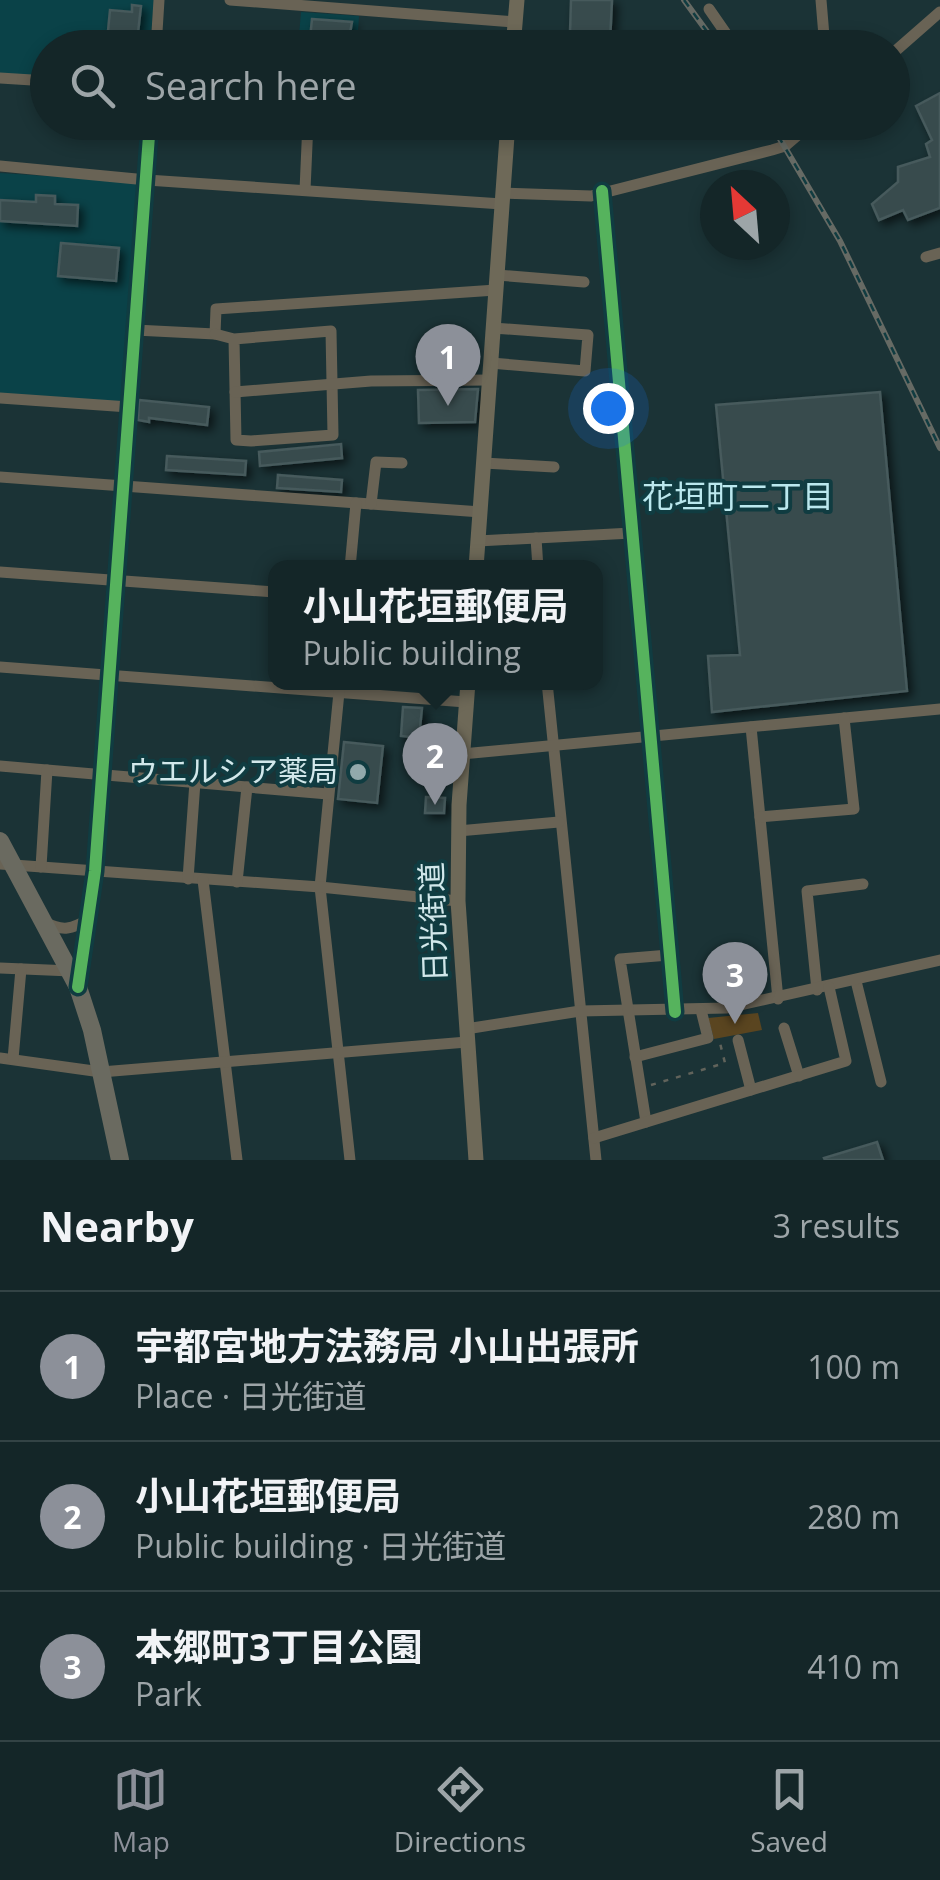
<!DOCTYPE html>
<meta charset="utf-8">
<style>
body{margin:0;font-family:"Open Sans","Noto Sans JP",sans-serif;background:#213234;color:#f1f3f6}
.compass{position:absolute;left:700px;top:170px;width:90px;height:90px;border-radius:50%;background:#142628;box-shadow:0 5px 15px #0003;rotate:334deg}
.you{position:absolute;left:608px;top:408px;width:35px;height:35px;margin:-25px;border:8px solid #fff;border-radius:50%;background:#1a73e8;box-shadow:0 0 0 15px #1a73e833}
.badge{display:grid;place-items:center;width:65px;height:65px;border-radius:50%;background:#8c9099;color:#fff;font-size:32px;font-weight:700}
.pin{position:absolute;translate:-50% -82px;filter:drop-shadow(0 2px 5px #0008)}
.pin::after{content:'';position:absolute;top:52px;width:35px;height:30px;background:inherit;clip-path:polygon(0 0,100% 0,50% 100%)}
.popup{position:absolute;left:268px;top:560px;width:335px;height:130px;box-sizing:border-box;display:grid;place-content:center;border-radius:20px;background:#142628;filter:drop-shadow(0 2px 8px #0005);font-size:32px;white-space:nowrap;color:#9da5a8}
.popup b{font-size:38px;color:#f1f3f6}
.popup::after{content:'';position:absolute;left:50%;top:100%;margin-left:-20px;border:20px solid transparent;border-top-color:#142628}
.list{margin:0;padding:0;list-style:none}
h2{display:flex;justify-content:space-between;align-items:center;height:130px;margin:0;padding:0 40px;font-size:42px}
h2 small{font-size:32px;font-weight:400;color:#9da5a8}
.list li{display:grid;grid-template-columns:65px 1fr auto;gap:30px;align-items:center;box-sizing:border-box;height:150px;padding:0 40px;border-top:2px solid #334345}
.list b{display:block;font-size:38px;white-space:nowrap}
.list p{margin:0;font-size:32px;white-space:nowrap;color:#9da5a8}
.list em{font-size:32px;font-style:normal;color:#9da5a8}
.icon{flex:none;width:55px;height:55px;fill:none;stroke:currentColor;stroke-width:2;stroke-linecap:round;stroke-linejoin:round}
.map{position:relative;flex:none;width:940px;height:1160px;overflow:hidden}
.search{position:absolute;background:#142628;box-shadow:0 5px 15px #0003;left:30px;right:30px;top:30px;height:110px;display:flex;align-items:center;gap:25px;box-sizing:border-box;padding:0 35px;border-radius:55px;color:#9da5a8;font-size:38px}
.sheet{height:580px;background:#142628}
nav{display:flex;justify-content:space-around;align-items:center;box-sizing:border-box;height:140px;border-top:2px solid #334345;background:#142628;font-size:28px;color:#9da5a8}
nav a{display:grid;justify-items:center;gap:5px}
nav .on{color:#8c9099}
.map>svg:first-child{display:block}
.built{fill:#0a4248}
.green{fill:#5a4520}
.building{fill:#394c4e;stroke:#465a5c;stroke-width:2.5;filter:url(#shadow)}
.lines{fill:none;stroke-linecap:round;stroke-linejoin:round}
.path{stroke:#61635b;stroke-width:2.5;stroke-dasharray:5 8;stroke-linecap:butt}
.minor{stroke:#696355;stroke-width:11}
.major{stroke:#6e6958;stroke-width:15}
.highway{stroke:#6a6a60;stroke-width:18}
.rail-casing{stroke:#666a64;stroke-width:6}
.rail{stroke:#103c41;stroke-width:2.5;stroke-dasharray:8;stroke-linecap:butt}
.cycleway-casing{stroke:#103c41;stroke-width:19}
.cycleway{stroke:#56b35d;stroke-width:12}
.poi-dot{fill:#92a9ac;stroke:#103c41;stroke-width:4}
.labels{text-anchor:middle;stroke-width:8;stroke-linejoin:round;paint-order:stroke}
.poi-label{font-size:30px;fill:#d2e8eb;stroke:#103c41;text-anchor:end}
.street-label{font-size:30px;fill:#d2e8eb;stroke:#103c41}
.neighbourhood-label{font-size:32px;fill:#bbe8ee;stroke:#103c41}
</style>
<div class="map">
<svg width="940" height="1160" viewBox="0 0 940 1160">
<defs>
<filter id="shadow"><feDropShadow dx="4.5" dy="4.5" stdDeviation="5" flood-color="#0009"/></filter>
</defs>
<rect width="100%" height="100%" fill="#1b3336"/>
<g class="built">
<polygon points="0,0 154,0 150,47 48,48 47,77 0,73"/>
<polygon points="301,12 359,16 357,47 298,48"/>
<polygon points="0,173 139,182 121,402 0,393"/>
</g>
<polygon class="green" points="758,1013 762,1030 714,1039 708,1018"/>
<g class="building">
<polygon points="571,0 612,0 610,43 600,42 601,38 584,37 584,34 570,33"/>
<polygon points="132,5 141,6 138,33 108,31 110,10 132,12"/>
<polygon points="312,19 352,22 349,39 329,38 328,48 309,48"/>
<polygon points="940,93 940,208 908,220 903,210 879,220 872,204 898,182 898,167 930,157 926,144 932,140 916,106"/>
<polygon points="36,195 55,196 55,204 78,205 77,226 0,221 0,200 36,202"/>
<polygon points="61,243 119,248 116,281 58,276"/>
<polygon points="478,389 475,422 419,423 418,390"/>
<polygon points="880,392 907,691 712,712 708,656 740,655 716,405"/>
<polygon points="139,400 209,407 207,425 149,418 149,422 138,420"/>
<polygon points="341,444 342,458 260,466 259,452"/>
<polygon points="167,456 246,461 245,475 166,470"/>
<polygon points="278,475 342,480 341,492 277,488"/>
<polygon points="403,707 422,708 419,738 401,736"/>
<polygon points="344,742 383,746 377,803 338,799"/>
<polygon points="426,797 445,798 444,813 425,813"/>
<polygon points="877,1142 883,1160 825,1160 824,1158"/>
</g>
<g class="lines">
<polyline class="path" points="651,1085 725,1063 719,1039"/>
<g class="minor">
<polyline points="230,0 515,22"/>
<polyline points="821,0 825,48"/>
<polyline points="709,9 736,48"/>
<polyline points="156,48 159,0"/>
<polyline points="892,54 940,12"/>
<polyline points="0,78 48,81"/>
<polyline points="788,122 797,135"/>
<polyline points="0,166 147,180 502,204"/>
<polyline points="305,190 308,122"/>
<polyline points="602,191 675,1012"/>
<polyline points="503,193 591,196 772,150 785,146 813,122"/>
<polyline points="926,257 940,253"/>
<polyline points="497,275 584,282"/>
<polyline points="135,330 215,334 216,309 496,290"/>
<polyline points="215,334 234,339 331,331 333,435 251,441 236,440 234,339"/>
<polyline points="491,363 585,371 588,335 493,328"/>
<polyline points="235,392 371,381 490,380"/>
<polyline points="0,398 129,407"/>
<polyline points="484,463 554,467"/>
<polyline points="0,477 481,512"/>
<polyline points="371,504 376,462 402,463"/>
<polyline points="536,538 538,568"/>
<polyline points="478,541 632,533"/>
<polyline points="350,568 356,503"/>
<polyline points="0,572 275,592"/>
<polyline points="0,667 466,702"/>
<polyline points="340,682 320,887 350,1160"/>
<polyline points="547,682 596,1160"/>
<polyline points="751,727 778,999"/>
<polyline points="462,754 940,709"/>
<polyline points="0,766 328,794"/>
<polyline points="760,817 854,809 844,718"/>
<polyline points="458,831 559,822"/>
<polyline points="0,864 320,887 458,901"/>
<polyline points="41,867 47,770"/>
<polyline points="188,879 195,782"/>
<polyline points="203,880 237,1160"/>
<polyline points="237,882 247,787"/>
<path d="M45 922C63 932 72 929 89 919"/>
<polyline points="0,968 71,971"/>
<polyline points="856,981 881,1082"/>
<polyline points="78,987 95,871 150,122"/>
<polyline points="817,990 807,891 863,884"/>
<polyline points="784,1028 799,1076"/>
<polyline points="466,1029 580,1011 727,1008 940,960"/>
<polyline points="738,1040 751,1090"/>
<polyline points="635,1057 708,1038 701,1010"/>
<polyline points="0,1058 101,1072 467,1042"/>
<polyline points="13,1059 21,969"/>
<polyline points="646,1122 620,959 669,955"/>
<polyline points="594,1138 846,1061 829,987"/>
</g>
<g class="major">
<polyline points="513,48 517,0"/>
<polyline points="476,568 508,122"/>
<polyline points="468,682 459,805 458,901 476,1160"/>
</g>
<polyline class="highway" points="0,841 78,987 92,1030 120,1160"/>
<defs>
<g id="rail">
<polyline points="684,0 719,48"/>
<polyline points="770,122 840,241 940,448"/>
</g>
</defs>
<use href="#rail" class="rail-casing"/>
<use href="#rail" class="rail"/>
<defs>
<g id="cycleway">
<polyline points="602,191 675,1012"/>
<polyline points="78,987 95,871 150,122"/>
</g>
</defs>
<use href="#cycleway" class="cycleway-casing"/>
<use href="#cycleway" class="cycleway"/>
</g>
<circle class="poi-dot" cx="358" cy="772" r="10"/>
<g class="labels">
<g class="poi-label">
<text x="338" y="782">ウエルシア薬局</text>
</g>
<g class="street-label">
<text transform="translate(434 922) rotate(-92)" y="10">日光街道</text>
</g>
<g class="neighbourhood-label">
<text x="738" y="508">花垣町二丁目</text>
</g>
</g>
</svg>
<svg class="compass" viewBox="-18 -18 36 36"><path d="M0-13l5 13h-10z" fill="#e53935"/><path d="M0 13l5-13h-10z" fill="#9da5a8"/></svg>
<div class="you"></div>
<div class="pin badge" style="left:448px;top:406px">1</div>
<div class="pin badge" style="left:435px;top:805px">2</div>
<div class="popup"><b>小山花垣郵便局</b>Public building</div>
<div class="pin badge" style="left:735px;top:1024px">3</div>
<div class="search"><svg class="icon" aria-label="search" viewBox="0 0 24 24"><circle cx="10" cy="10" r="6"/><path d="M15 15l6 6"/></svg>Search here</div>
</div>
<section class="sheet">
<h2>Nearby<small>3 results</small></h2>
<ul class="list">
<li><span class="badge">1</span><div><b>宇都宮地方法務局 小山出張所</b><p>Place · 日光街道</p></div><em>100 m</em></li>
<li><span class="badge">2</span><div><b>小山花垣郵便局</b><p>Public building · 日光街道</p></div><em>280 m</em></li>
<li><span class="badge">3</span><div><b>本郷町3丁目公園</b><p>Park</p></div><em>410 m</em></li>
</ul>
</section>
<nav>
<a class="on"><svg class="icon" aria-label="map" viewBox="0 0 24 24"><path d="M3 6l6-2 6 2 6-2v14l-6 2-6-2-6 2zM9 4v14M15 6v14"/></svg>Map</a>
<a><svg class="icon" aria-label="directions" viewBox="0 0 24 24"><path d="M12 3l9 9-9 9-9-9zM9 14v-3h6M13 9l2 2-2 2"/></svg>Directions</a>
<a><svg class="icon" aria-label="saved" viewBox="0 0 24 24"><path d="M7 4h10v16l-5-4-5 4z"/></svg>Saved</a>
</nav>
